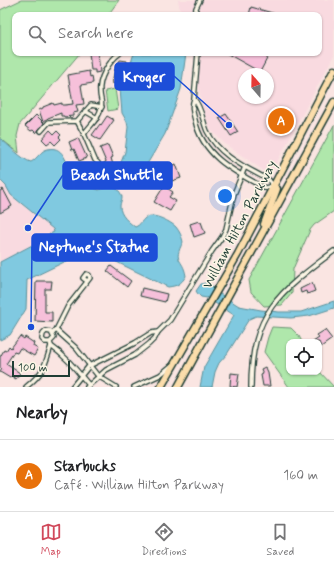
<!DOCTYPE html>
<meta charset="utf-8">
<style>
body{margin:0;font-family:Mynerve,sans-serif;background:#f2f2f2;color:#202124}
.controls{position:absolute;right:12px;bottom:12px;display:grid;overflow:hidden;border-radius:8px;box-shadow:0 1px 3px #0004}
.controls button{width:36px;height:36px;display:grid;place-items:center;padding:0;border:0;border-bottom:1px solid #e0e0e0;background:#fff;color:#202124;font:20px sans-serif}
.compass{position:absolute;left:238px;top:68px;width:36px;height:36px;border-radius:50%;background:#fff;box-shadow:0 1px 3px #0004;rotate:340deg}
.scale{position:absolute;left:12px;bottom:10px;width:58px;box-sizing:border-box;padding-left:4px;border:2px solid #1f3d34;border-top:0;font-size:11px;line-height:14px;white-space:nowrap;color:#1f3d34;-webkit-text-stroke:3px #fcf5e5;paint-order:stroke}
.you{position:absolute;left:225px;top:196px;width:14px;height:14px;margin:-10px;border:3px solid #fff;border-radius:50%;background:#1a73e8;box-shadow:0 0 0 6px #1a73e833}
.badge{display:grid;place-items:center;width:26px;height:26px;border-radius:50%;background:#d1495b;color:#fff;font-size:13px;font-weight:700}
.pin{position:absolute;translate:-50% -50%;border:2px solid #fff;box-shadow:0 1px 4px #0006}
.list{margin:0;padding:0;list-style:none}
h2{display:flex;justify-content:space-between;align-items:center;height:52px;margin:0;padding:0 16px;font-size:17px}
h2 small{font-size:13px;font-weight:400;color:#757577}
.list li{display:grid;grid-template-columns:26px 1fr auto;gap:12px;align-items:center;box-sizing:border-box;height:72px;padding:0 16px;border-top:1px solid #e0e0e0}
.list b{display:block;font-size:15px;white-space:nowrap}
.list p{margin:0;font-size:13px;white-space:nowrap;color:#757577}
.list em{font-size:13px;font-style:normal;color:#757577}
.icon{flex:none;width:22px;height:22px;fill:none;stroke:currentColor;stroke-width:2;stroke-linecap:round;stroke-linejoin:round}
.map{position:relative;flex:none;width:334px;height:387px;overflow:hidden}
.search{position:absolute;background:#fff;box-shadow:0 1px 3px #0004;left:12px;right:12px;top:12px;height:44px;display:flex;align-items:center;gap:10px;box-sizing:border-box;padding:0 14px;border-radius:8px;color:#757577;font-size:15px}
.sheet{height:124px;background:#fff}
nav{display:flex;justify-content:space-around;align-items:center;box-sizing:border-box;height:56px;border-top:1px solid #e0e0e0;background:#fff;font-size:11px;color:#757577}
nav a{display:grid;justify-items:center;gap:2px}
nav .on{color:#d1495b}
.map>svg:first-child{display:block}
.built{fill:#f9dae0;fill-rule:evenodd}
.green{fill:#afe7ab;stroke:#679270}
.water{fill:#80c9e0;stroke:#59919b}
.building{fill:#f6c0da;stroke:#1f3d34}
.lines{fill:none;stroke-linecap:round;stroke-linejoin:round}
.minor-casing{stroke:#1f3d34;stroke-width:6}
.trunk-casing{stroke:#1f3d34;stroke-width:9}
.minor{stroke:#fcf5e5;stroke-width:3.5}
.trunk{stroke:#fbddab;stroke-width:6}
.labels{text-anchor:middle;stroke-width:3;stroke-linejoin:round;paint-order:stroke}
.street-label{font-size:14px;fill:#1f3d34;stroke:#fcf5e5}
.leader{fill:none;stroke:#1d4ed8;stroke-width:1.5}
.callout-dot{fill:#1d4ed8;stroke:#fcf5e5;stroke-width:1.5}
.callout{fill:#1d4ed8;stroke:#1d4ed8;stroke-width:1.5}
.callout-label{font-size:15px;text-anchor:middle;font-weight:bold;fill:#fff}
</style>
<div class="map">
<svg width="334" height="387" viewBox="0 0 334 387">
<rect width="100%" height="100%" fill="#fae5e2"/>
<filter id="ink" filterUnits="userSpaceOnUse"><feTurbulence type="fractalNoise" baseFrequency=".025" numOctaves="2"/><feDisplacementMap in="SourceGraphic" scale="8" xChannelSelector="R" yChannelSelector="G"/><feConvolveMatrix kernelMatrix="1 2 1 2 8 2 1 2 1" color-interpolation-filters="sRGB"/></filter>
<g filter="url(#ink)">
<g class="built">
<path d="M178 0H334V55L270 175 225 144 211 130 202 106 193 53H319V15H181ZM244 74H268V98H244Z"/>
<polygon points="0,184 6,186 11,196 53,229 54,232 37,240 38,242 0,262"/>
</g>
<g class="green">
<polygon points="21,0 119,0 108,15 15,15 15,53 80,53 20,124 17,136 19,153 0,138 0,10"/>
<polygon points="115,89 118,109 108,111 105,91"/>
<polygon points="334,125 334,211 314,225 310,230 293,269 292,293 282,305 264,306 251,292 249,280"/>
<polygon points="272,327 291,328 299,336 302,342 289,342 289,372 319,372 319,371 334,387 289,387 264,352 268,337"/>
</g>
<g class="water">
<polygon points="134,53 186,53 181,89 169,123 165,134 140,176 136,181 131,182 120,177 118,170 125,152 128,127 127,122 122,113 120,89 126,79"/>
<path d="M0 138C7 144 24 161 31 162 37 159 41 150 48 149 66 145 66 168 74 176 80 183 90 187 99 190 102 189 105 187 108 187 114 185 121 191 122 197 122 200 120 203 120 206 120 216 129 222 135 227 141 225 142 219 147 217 154 213 171 222 176 227 180 232 182 237 183 242 172 263 183 257 186 276 181 284 177 286 168 287L96 252 89 250 27 280 26 309 10 335 0 340V262L38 242 37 240 54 232 53 229 11 195 6 186 0 180Z"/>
<polygon points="205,283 216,288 220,294 239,306 261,310 279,312 301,312 334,301 334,308 309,316 291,318 256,316 249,319 227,354 219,363 215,372 212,387 200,387 204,367 234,315 207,298 201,297 198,294 196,291 201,284"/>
</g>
<g class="building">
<polygon points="251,7 276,14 276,15 249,15"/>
<polygon points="89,53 98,53 100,72 95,73 95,70 91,70"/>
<polygon points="226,53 270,53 260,72"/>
<polygon points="120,60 127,61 120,85 112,83 115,69 116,69"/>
<polygon points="89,71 90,77 92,76 93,83 81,85 84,104 76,105 78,112 73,113 73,116 64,117 64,116 61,116 61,113 48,118 43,122 39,110 43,108 43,107 53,103 54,105 62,103 62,105 65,105 73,104 68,75"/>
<polygon points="226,114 238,132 231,136 219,118"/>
<polygon points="36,115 44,123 36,133 33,130 31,131 25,126"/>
<polygon points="107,116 114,120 100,140 92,135 100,124 101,125"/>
<polygon points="50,130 54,134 57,131 61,135 59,137 61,139 55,145 51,141 47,144 42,139"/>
<polygon points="78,138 87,158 79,161 74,149 72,150 69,142"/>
<polygon points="108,145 113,157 111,158 113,165 110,166 110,168 91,175 89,170 96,166 99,166 106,162 100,148"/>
<polygon points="176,164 181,178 172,181 168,167"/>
<polygon points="164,186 173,192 169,197 176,201 170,211 154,202"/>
<polygon points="3,189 12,206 0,213 0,191"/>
<polygon points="199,221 199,222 201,222 205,233 194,237 190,224"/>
<polygon points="111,266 131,281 127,287 107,271"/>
<polygon points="36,281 52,281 51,289 45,289 45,312 52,312 52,322 35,321"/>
<polygon points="312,283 315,291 307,294 306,291 301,293 300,289"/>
<polygon points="142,288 167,294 165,302 140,296"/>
<polygon points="325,330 332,339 321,347 319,342 313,342 319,338 317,335"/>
<polygon points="20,336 24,339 25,337 34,343 33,346 38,349 34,356 20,348 17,353 14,352 6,364 20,373 16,379 11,376 10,378 0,372 2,369 0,368 0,357 4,350 6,351 9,346 11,348"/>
<polygon points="265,367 268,373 270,386 263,386 261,375 263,374 261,369"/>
<polygon points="231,373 239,374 237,387 230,386"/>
</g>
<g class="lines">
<defs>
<g id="minor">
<polyline points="195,15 196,8 200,0"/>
<path d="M194 99C201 106 203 122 207 131 219 156 245 167 269 180L273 186 265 188C235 172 203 157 195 120 193 113 191 106 194 99L198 53"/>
<polyline points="85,111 97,118"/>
<polyline points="77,121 91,105 102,107"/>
<polyline points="41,131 49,122 77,121 84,134"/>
<path d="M98 163 95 160 84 134C90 125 99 119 101 108 103 103 100 98 100 93 98 79 109 61 120 53"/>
<polyline points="56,330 76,348 98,376 116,387"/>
<polyline points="53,333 56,330 68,306 90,278 89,275 86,274 83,278 87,281"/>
<path d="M51 346C68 358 76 370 89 385"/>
<path d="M26 387C44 372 44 368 51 346L50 342 54 338 51 332 46 331 43 334 42 339 45 342H50"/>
<polyline points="72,387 89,366 135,343 151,333 158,332"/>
<polyline points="87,387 106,370 135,355 149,344 155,338 158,332 170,320 212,251 222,237 226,229 234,194 245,167"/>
<polyline points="134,387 160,375 172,365"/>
<path d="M251 387C251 313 279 292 334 251"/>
</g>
<g id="trunk">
<polyline points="264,224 277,189 273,186"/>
<polyline points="161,387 238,254 334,70"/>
<polyline points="178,387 334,102"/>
</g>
</defs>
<use href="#minor" class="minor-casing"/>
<use href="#trunk" class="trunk-casing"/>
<use href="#minor" class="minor"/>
<use href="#trunk" class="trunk"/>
</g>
</g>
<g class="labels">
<g class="street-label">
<text transform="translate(239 224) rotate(-62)" y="5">William Hilton Parkway</text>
</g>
</g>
<path class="leader" d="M229 125L174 76M28 228L63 175M31 327L32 247"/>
<g class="callout-dot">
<circle cx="229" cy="125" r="4"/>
<circle cx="28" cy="228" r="4"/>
<circle cx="31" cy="327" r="4"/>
</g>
<g class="callout">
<rect x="115" y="63" width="59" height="27" rx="4"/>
<rect x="63" y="162" width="109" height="27" rx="4"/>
<rect x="32" y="234" width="125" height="27" rx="4"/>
</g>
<g class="callout-label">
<text x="144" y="82">Kroger</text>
<text x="117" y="180">Beach Shuttle</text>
<text x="94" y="252">Neptune's Statue</text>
</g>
</svg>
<div class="controls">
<button><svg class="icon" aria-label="locate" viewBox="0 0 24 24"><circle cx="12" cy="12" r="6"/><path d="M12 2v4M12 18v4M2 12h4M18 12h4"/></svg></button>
</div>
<svg class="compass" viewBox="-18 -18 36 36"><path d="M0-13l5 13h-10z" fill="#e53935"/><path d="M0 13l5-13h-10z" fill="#757577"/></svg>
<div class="scale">100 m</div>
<div class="you"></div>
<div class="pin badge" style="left:281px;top:121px;background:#e8710a">A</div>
<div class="search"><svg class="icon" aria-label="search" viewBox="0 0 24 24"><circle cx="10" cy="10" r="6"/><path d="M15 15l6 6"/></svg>Search here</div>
</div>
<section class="sheet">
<h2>Nearby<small></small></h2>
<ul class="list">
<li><span class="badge" style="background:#e8710a">A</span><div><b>Starbucks</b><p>Café · William Hilton Parkway</p></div><em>160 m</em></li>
</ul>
</section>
<nav>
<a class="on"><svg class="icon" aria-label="map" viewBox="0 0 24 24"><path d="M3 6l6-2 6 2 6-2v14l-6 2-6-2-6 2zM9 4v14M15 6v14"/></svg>Map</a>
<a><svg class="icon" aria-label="directions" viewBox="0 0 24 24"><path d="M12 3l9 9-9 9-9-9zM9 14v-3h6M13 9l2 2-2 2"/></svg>Directions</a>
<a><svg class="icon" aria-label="saved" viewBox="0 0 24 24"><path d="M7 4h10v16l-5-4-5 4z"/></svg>Saved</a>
</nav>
